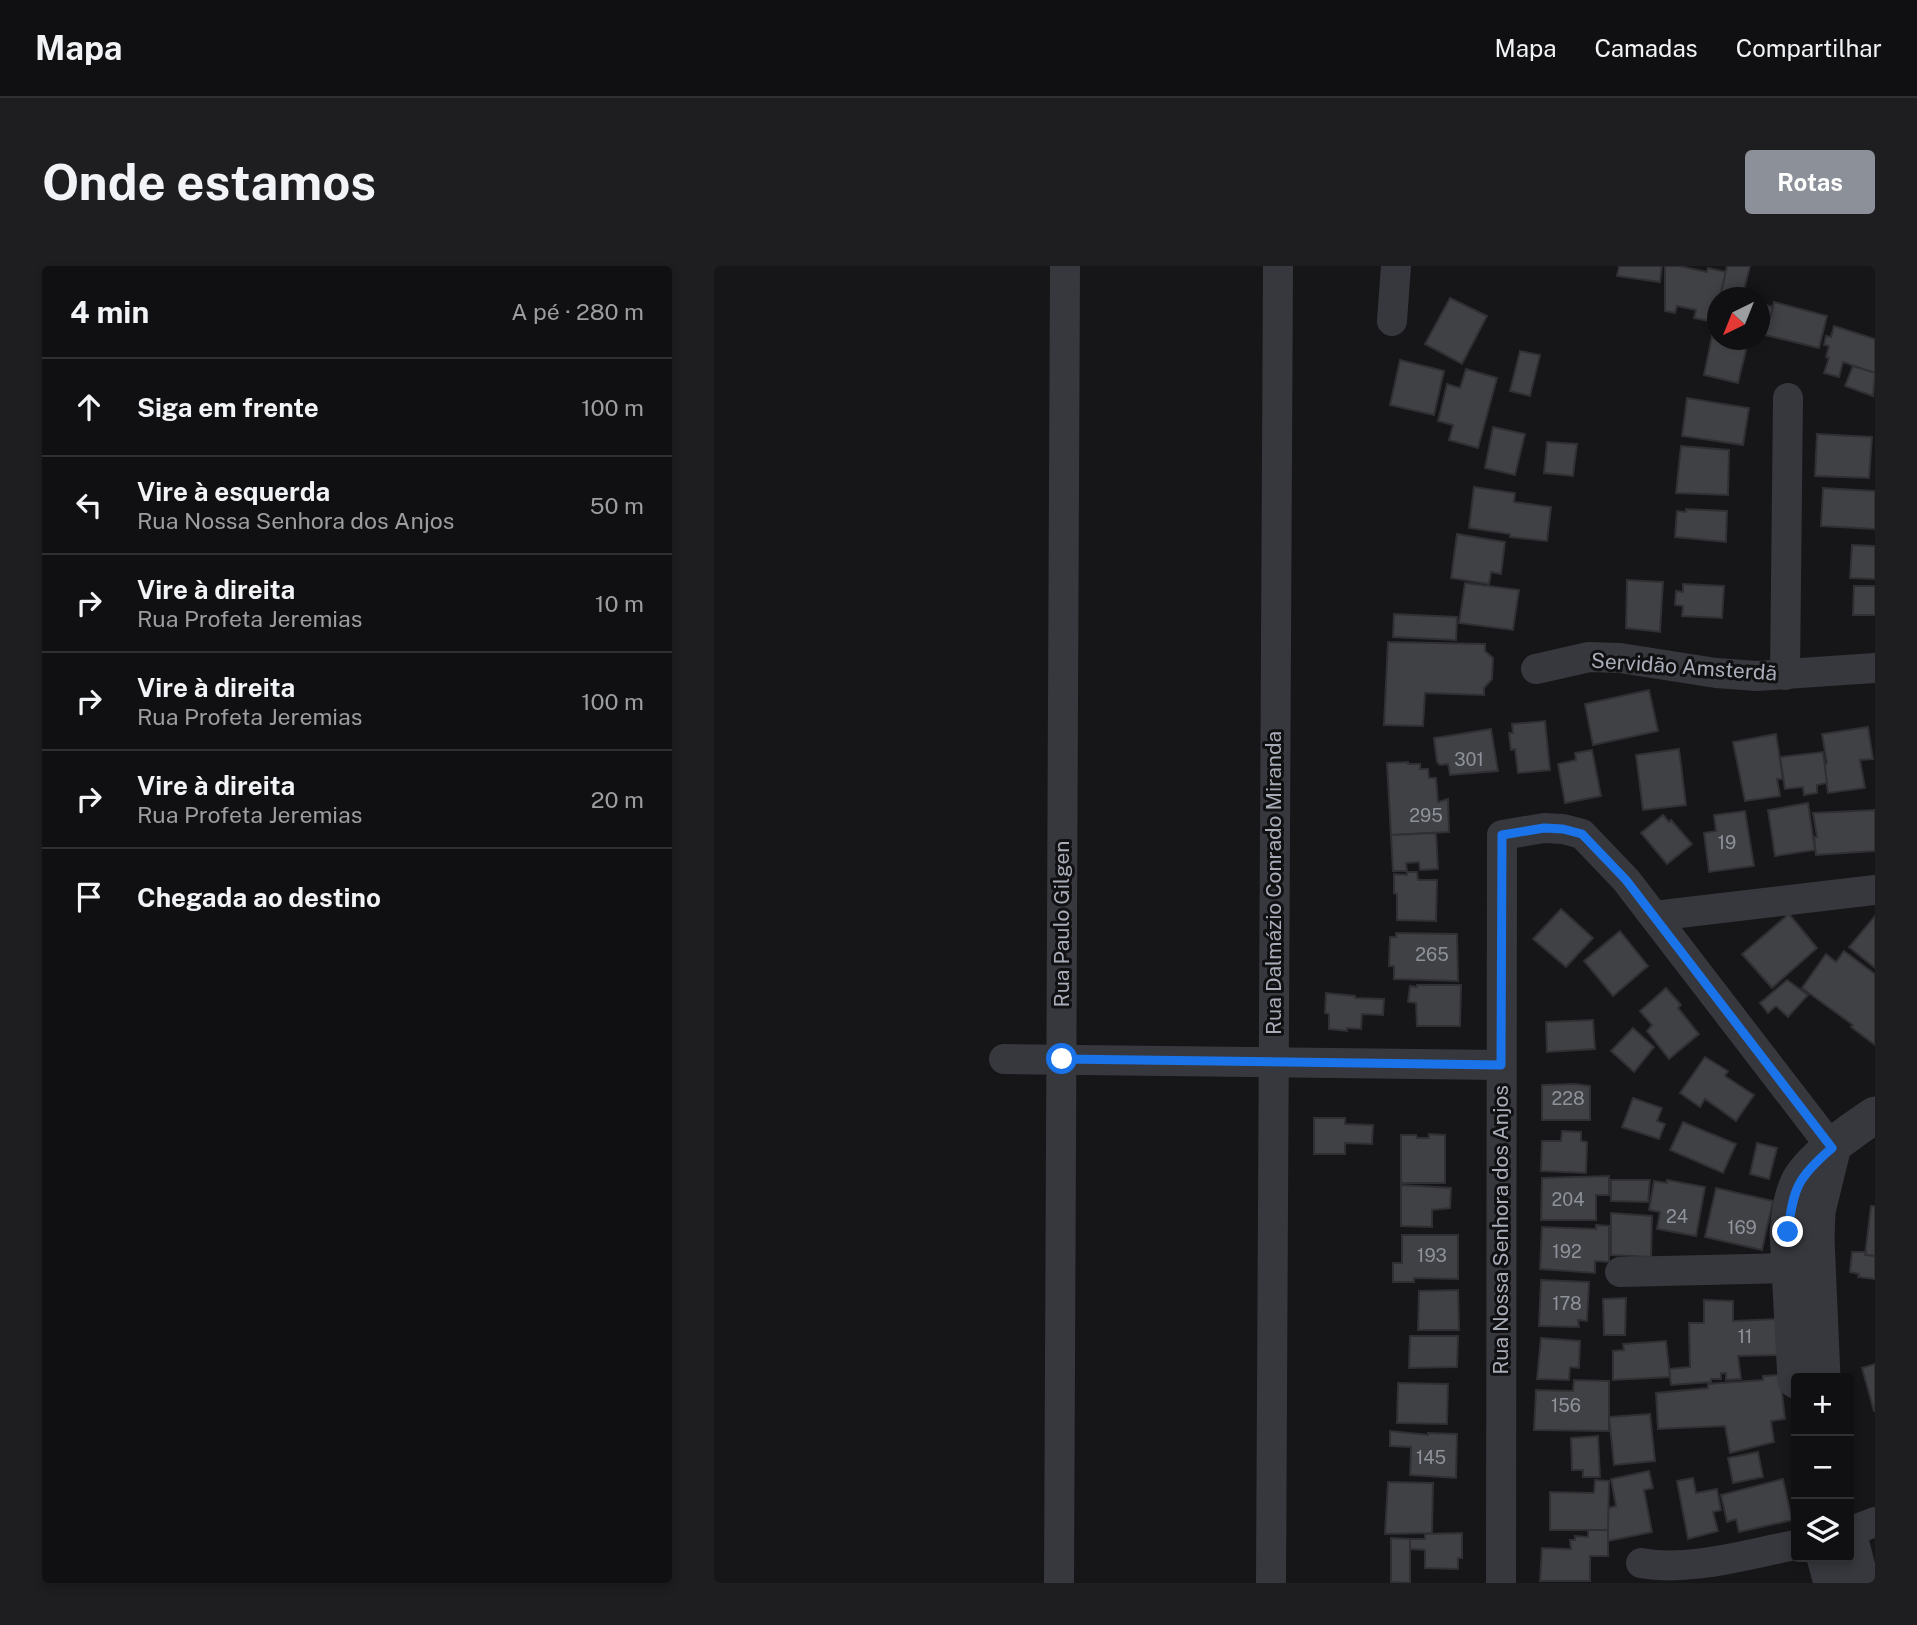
<!DOCTYPE html>
<html lang="pt">
<meta charset="utf-8">
<style>
body{margin:0;font-family:"Public Sans",sans-serif;background:#1e1e20;color:#f1f3f6}
.controls{position:absolute;right:21px;bottom:21px;display:grid;overflow:hidden;border-radius:7px;box-shadow:0 4px 10px #0003}
.controls button{width:63px;height:63px;display:grid;place-items:center;padding:0;border:0;border-bottom:2px solid #303032;background:#101012;color:#f1f3f6;font:35px sans-serif}
.compass{position:absolute;left:993px;top:21px;width:63px;height:63px;border-radius:50%;background:#101012;box-shadow:0 4px 10px #0003;rotate:223deg}
.stop{position:absolute;width:21px;height:21px;margin:-16px;border:5px solid #1a73e8;border-radius:50%;background:#fff}
.stop.end{background:#1a73e8;border-color:#fff;box-shadow:0 2px 7px #0008}
.list{margin:0;padding:0;list-style:none}
h2{display:flex;justify-content:space-between;align-items:center;height:91px;margin:0;padding:0 28px;font-size:30px}
h2 small{font-size:23px;font-weight:400;color:#9c9d9f}
.list li{display:grid;grid-template-columns:46px 1fr auto;gap:21px;align-items:center;box-sizing:border-box;height:98px;padding:0 28px;border-top:2px solid #303032}
.list b{display:block;font-size:26px;white-space:nowrap}
.list p{margin:0;font-size:23px;white-space:nowrap;color:#9c9d9f}
.list em{font-size:23px;font-style:normal;color:#9c9d9f}
.icon{flex:none;width:38px;height:38px;fill:none;stroke:currentColor;stroke-width:2;stroke-linecap:round;stroke-linejoin:round}
.map{position:relative;flex:none;width:1161px;height:1317px;overflow:hidden;border-radius:7px}
header{display:flex;align-items:center;gap:42px;box-sizing:border-box;height:98px;padding:0 35px;background:#101012;border-bottom:2px solid #303032}
header strong{font-size:33px}
nav{display:flex;gap:38px;margin-inline-start:auto;font-size:24px}
.intro{display:flex;align-items:center;justify-content:space-between;box-sizing:border-box;height:168px;padding:0 42px}
h1{margin:0;font-size:49px}
.button{padding:18px 32px;border-radius:7px;background:#8c9099;color:#fff;font-size:24px;font-weight:700}
main{display:flex;gap:42px;padding:0 42px}
aside{flex:1;background:#101012;border-radius:7px;box-shadow:0 4px 10px #0003}
.map>svg:first-child{display:block}
.building{fill:#404145;stroke:#303034;stroke-width:2}
.lines{fill:none;stroke-linecap:round;stroke-linejoin:round}
.minor{stroke:#37383d;stroke-width:30}
.tertiary{stroke:#37383d;stroke-width:37}
.route{stroke:#1a73e8;stroke-width:9}
.labels{text-anchor:middle;stroke-width:6;stroke-linejoin:round;paint-order:stroke}
.number-label{font-size:18px;fill:#8e929b}
.street-label{font-size:21px;fill:#a8adb8;stroke:#111113}
</style>
<header>
<strong>Mapa</strong>
<nav><a>Mapa</a><a>Camadas</a><a>Compartilhar</a></nav>
</header>
<div class="intro"><h1>Onde estamos</h1><a class="button">Rotas</a></div>
<main>
<aside>
<h2>4 min<small>A pé · 280 m</small></h2>
<ul class="list">
<li><svg class="icon" aria-label="ahead" viewBox="0 0 24 24"><path d="M12 20V5M6 11l6-6 6 6"/></svg><div><b>Siga em frente</b></div><em>100 m</em></li>
<li><svg class="icon" aria-label="left" viewBox="0 0 24 24"><path d="M17 20v-9H6M10 6l-5 5 5 5"/></svg><div><b>Vire à esquerda</b><p>Rua Nossa Senhora dos Anjos</p></div><em>50 m</em></li>
<li><svg class="icon" aria-label="right" viewBox="0 0 24 24"><path d="M7 20v-9h11M14 6l5 5-5 5"/></svg><div><b>Vire à direita</b><p>Rua Profeta Jeremias</p></div><em>10 m</em></li>
<li><svg class="icon" aria-label="right" viewBox="0 0 24 24"><path d="M7 20v-9h11M14 6l5 5-5 5"/></svg><div><b>Vire à direita</b><p>Rua Profeta Jeremias</p></div><em>100 m</em></li>
<li><svg class="icon" aria-label="right" viewBox="0 0 24 24"><path d="M7 20v-9h11M14 6l5 5-5 5"/></svg><div><b>Vire à direita</b><p>Rua Profeta Jeremias</p></div><em>20 m</em></li>
<li><svg class="icon" aria-label="arrive" viewBox="0 0 24 24"><path d="M6 21V4h12l-3 4 3 4H6"/></svg><div><b>Chegada ao destino</b></div></li>
</ul>
</aside>
<div class="map">
<svg width="1161" height="1317" viewBox="0 0 1161 1317">
<rect width="100%" height="100%" fill="#161618"/>
<g class="building">
<polygon points="905,0 948,0 946,16 903,10"/>
<polygon points="951,0 965,0 993,6 994,2 1012,6 1006,32 1003,32 1000,56 980,52 982,44 963,40 961,47 951,45"/>
<polygon points="1013,0 1036,0 1028,32 1006,32"/>
<polygon points="736,32 773,50 748,98 711,78"/>
<polygon points="1060,36 1113,50 1105,82 1051,69"/>
<polygon points="1045,37 1059,41 1051,69 1045,67"/>
<polygon points="1120,60 1161,73 1161,107 1129,96 1125,111 1110,107 1115,92 1112,91 1115,80 1110,79 1112,70 1117,71"/>
<polygon points="998,70 1003,74 1033,80 1024,117 990,109"/>
<polygon points="806,85 826,89 816,130 796,125"/>
<polygon points="686,94 730,105 720,149 676,139"/>
<polygon points="1139,100 1161,107 1159,130 1131,120"/>
<polygon points="752,103 783,112 764,182 735,174 739,159 724,155 733,118 746,122"/>
<polygon points="973,132 1035,142 1029,179 968,170"/>
<polygon points="779,161 811,168 801,209 771,202"/>
<polygon points="1103,168 1158,171 1155,212 1101,210"/>
<polygon points="833,176 863,178 859,210 830,207"/>
<polygon points="967,180 1015,184 1014,229 962,227"/>
<polygon points="760,221 801,227 800,236 837,241 833,275 796,271 796,268 755,262"/>
<polygon points="1109,222 1161,225 1161,263 1107,260"/>
<polygon points="972,243 1013,245 1012,276 961,271 963,245 972,246"/>
<polygon points="743,268 791,276 787,308 777,306 775,318 737,312"/>
<polygon points="1138,279 1161,280 1161,313 1136,312"/>
<polygon points="913,314 949,316 946,366 912,362"/>
<polygon points="751,317 805,324 799,364 745,357"/>
<polygon points="969,318 1010,320 1008,352 968,350 969,340 961,339 962,325 969,326"/>
<polygon points="1140,320 1161,320 1161,349 1139,349"/>
<polygon points="680,348 743,351 742,374 679,371"/>
<polygon points="674,376 771,378 771,385 779,392 778,413 770,422 770,429 711,427 709,460 670,459"/>
<polygon points="935,424 944,465 879,479 871,438"/>
<polygon points="831,455 836,504 804,507 801,483 797,484 795,467 799,467 798,458"/>
<polygon points="1154,461 1159,493 1146,494 1151,522 1114,527 1110,498 1113,497 1108,468"/>
<polygon points="777,463 784,505 736,509 734,498 726,499 723,496 720,472"/>
<polygon points="1062,468 1069,513 1063,513 1066,530 1031,535 1019,476"/>
<polygon points="965,483 972,539 929,544 922,489"/>
<polygon points="878,484 887,530 851,537 844,498 862,494 861,487"/>
<polygon points="1109,486 1113,517 1103,519 1103,527 1090,529 1089,521 1071,523 1066,491"/>
<polygon points="694,496 694,498 706,498 706,503 714,503 715,512 722,512 724,536 734,533 735,566 677,569 673,497"/>
<polygon points="1094,537 1101,584 1061,590 1054,544"/>
<polygon points="1161,544 1161,585 1102,589 1100,571 1103,571 1099,547"/>
<polygon points="1031,545 1040,600 995,606 990,567 1002,565 1000,549"/>
<polygon points="949,549 955,556 957,554 978,578 953,598 927,567"/>
<polygon points="722,567 724,603 706,604 705,596 692,597 693,605 679,605 677,569"/>
<polygon points="693,606 703,606 704,614 723,614 722,655 683,654 683,628 680,627 680,608 693,609"/>
<polygon points="847,643 879,672 852,701 819,673"/>
<polygon points="1075,648 1103,682 1058,722 1028,688"/>
<polygon points="1161,650 1161,702 1135,681"/>
<polygon points="906,665 934,700 899,730 870,695"/>
<polygon points="682,667 743,668 744,715 680,713 680,700 675,700 676,671 682,671"/>
<polygon points="1130,685 1161,708 1161,779 1137,761 1139,759 1088,722 1112,688 1122,696"/>
<polygon points="1073,714 1094,729 1074,751 1062,740 1054,747 1046,737"/>
<polygon points="703,719 747,719 746,760 703,760 702,737 694,736 696,720 703,721"/>
<polygon points="952,722 967,739 964,742 985,768 955,793 933,765 938,759 926,745"/>
<polygon points="612,727 641,730 641,732 670,733 669,749 648,748 647,763 633,762 633,765 615,763 615,748 611,747"/>
<polygon points="879,754 881,783 833,786 832,756"/>
<polygon points="919,762 940,781 920,806 897,785"/>
<polygon points="991,791 1014,805 1011,810 1040,829 1022,855 991,833 986,841 966,827"/>
<polygon points="862,818 876,820 876,854 828,854 828,819"/>
<polygon points="919,832 948,842 943,855 951,858 945,873 908,861"/>
<polygon points="600,852 631,852 631,858 659,859 658,878 631,877 631,888 600,888"/>
<polygon points="969,856 1022,878 1009,907 956,884"/>
<polygon points="848,865 867,866 867,875 873,876 872,907 827,905 828,875 847,875"/>
<polygon points="715,868 731,869 731,917 687,917 687,869 702,869 703,872 715,872"/>
<polygon points="1043,877 1063,882 1055,913 1036,908"/>
<polygon points="895,910 895,929 882,929 882,954 827,954 828,912"/>
<polygon points="897,914 936,914 934,936 897,935"/>
<polygon points="953,914 991,921 982,970 943,963 946,946 935,944 940,915 953,917"/>
<polygon points="687,919 737,922 736,942 718,944 718,961 687,960"/>
<polygon points="1002,922 1059,935 1048,984 991,971"/>
<polygon points="1157,940 1161,940 1161,990 1151,989"/>
<polygon points="897,947 938,950 937,991 897,989"/>
<polygon points="882,959 895,960 895,996 881,995 881,1007 826,1003 828,961 882,963"/>
<polygon points="688,969 744,969 744,1013 700,1012 700,1016 679,1016 679,997 688,997"/>
<polygon points="1138,986 1152,986 1151,989 1161,990 1161,1013 1144,1011 1145,1008 1136,1006"/>
<polygon points="827,1014 875,1016 873,1055 864,1054 865,1061 825,1060"/>
<polygon points="744,1024 745,1064 704,1064 705,1025"/>
<polygon points="912,1032 911,1069 890,1069 889,1033"/>
<polygon points="990,1034 1019,1035 1019,1055 1062,1053 1064,1089 1024,1090 1027,1113 1012,1114 1012,1107 1007,1107 1007,1113 997,1113 997,1116 957,1119 955,1103 976,1101 975,1057 990,1057"/>
<polygon points="696,1070 744,1070 743,1101 695,1102"/>
<polygon points="827,1072 866,1075 865,1102 856,1101 855,1114 823,1113"/>
<polygon points="952,1075 956,1111 899,1114 899,1085 910,1084 909,1078"/>
<polygon points="1161,1098 1161,1145 1160,1145 1148,1102"/>
<polygon points="1066,1109 1071,1153 1057,1155 1060,1176 1016,1187 1011,1160 944,1163 942,1127 994,1122 994,1118 1049,1114 1049,1110"/>
<polygon points="860,1114 895,1115 895,1165 820,1164 822,1124 859,1125"/>
<polygon points="684,1117 734,1118 733,1158 683,1157"/>
<polygon points="936,1148 941,1195 900,1199 895,1151"/>
<polygon points="676,1165 714,1169 714,1167 743,1168 742,1212 696,1209 697,1181 676,1180"/>
<polygon points="884,1170 886,1211 869,1211 869,1204 858,1204 857,1172"/>
<polygon points="1044,1186 1049,1211 1019,1217 1014,1192"/>
<polygon points="935,1205 939,1222 930,1224 938,1266 894,1275 894,1242 902,1240 897,1213"/>
<polygon points="979,1212 982,1227 1003,1223 1007,1244 999,1246 1004,1265 974,1273 963,1215"/>
<polygon points="1069,1213 1078,1254 1025,1266 1022,1253 1013,1256 1007,1229"/>
<polygon points="881,1214 895,1215 894,1264 836,1264 836,1226 880,1227"/>
<polygon points="674,1216 719,1217 718,1267 671,1268"/>
<polygon points="874,1264 894,1264 894,1290 876,1290 876,1315 826,1315 828,1282 857,1283 856,1274 861,1274 861,1270 874,1271"/>
<polygon points="748,1267 748,1292 744,1292 744,1303 711,1302 711,1284 696,1283 696,1273 711,1273 711,1268"/>
<polygon points="677,1272 696,1273 696,1317 677,1316"/>
</g>
<g class="lines">
<g class="minor">
<polyline points="678,55 682,0"/>
<polyline points="822,403 875,391 906,392 1002,407 1043,410 1161,402"/>
<polyline points="1071,409 1074,132"/>
<polyline points="940,650 1161,624"/>
<polyline points="290,793 787,799"/>
<polyline points="906,1006 1075,1002"/>
<polyline points="1135,1266 1161,1256"/>
<path d="M927 1297C976 1306 1033 1288 1082 1279"/>
<polyline points="345,1317 351,0"/>
<polyline points="557,1317 564,0"/>
<polyline points="787,1317 788,569 830,562 849,563 868,568 912,614 1118,882"/>
</g>
<g class="tertiary">
<polyline points="1108,1112 1102,972 1103,945 1117,888"/>
<path d="M1082 1114 1074 966C1076 950 1077 933 1084 918 1094 894 1139 864 1161 849"/>
<polyline points="1135,1270 1147,1317"/>
<polyline points="1111,1291 1118,1317"/>
</g>
</g>
<g class="lines">
<path class="route" d="M348 793 787 799 788 569 830 562 849 563 868 568 912 614 1118 882C1084 911 1079 922 1074 966"/>
</g>
<g class="labels">
<g class="number-label">
<text x="755" y="500">301</text>
<text x="712" y="556">295</text>
<text x="1013" y="583">19</text>
<text x="718" y="695">265</text>
<text x="854" y="839">228</text>
<text x="854" y="940">204</text>
<text x="963" y="957">24</text>
<text x="1028" y="968">169</text>
<text x="853" y="992">192</text>
<text x="718" y="996">193</text>
<text x="853" y="1044">178</text>
<text x="1031" y="1077">11</text>
<text x="852" y="1146">156</text>
<text x="717" y="1198">145</text>
</g>
<g class="street-label">
<text transform="translate(970 401) rotate(4)" y="7">Servidão Amsterdã</text>
<text transform="translate(560 617) rotate(-90)" y="7">Rua Dalmázio Conrado Miranda</text>
<text transform="translate(348 658) rotate(-90)" y="7">Rua Paulo Gilgen</text>
<text transform="translate(787 964) rotate(-90)" y="7">Rua Nossa Senhora dos Anjos</text>
</g>
</g>
</svg>
<div class="controls">
<button>+</button>
<button>−</button>
<button><svg class="icon" aria-label="layers" viewBox="0 0 24 24"><path d="M12 4l9 5-9 5-9-5zM3 14l9 5 9-5"/></svg></button>
</div>
<svg class="compass" viewBox="-18 -18 36 36"><path d="M0-13l5 13h-10z" fill="#e53935"/><path d="M0 13l5-13h-10z" fill="#9c9d9f"/></svg>
<div class="stop" style="left:348px;top:793px"></div>
<div class="stop end" style="left:1074px;top:966px"></div>
</div>
</main>
